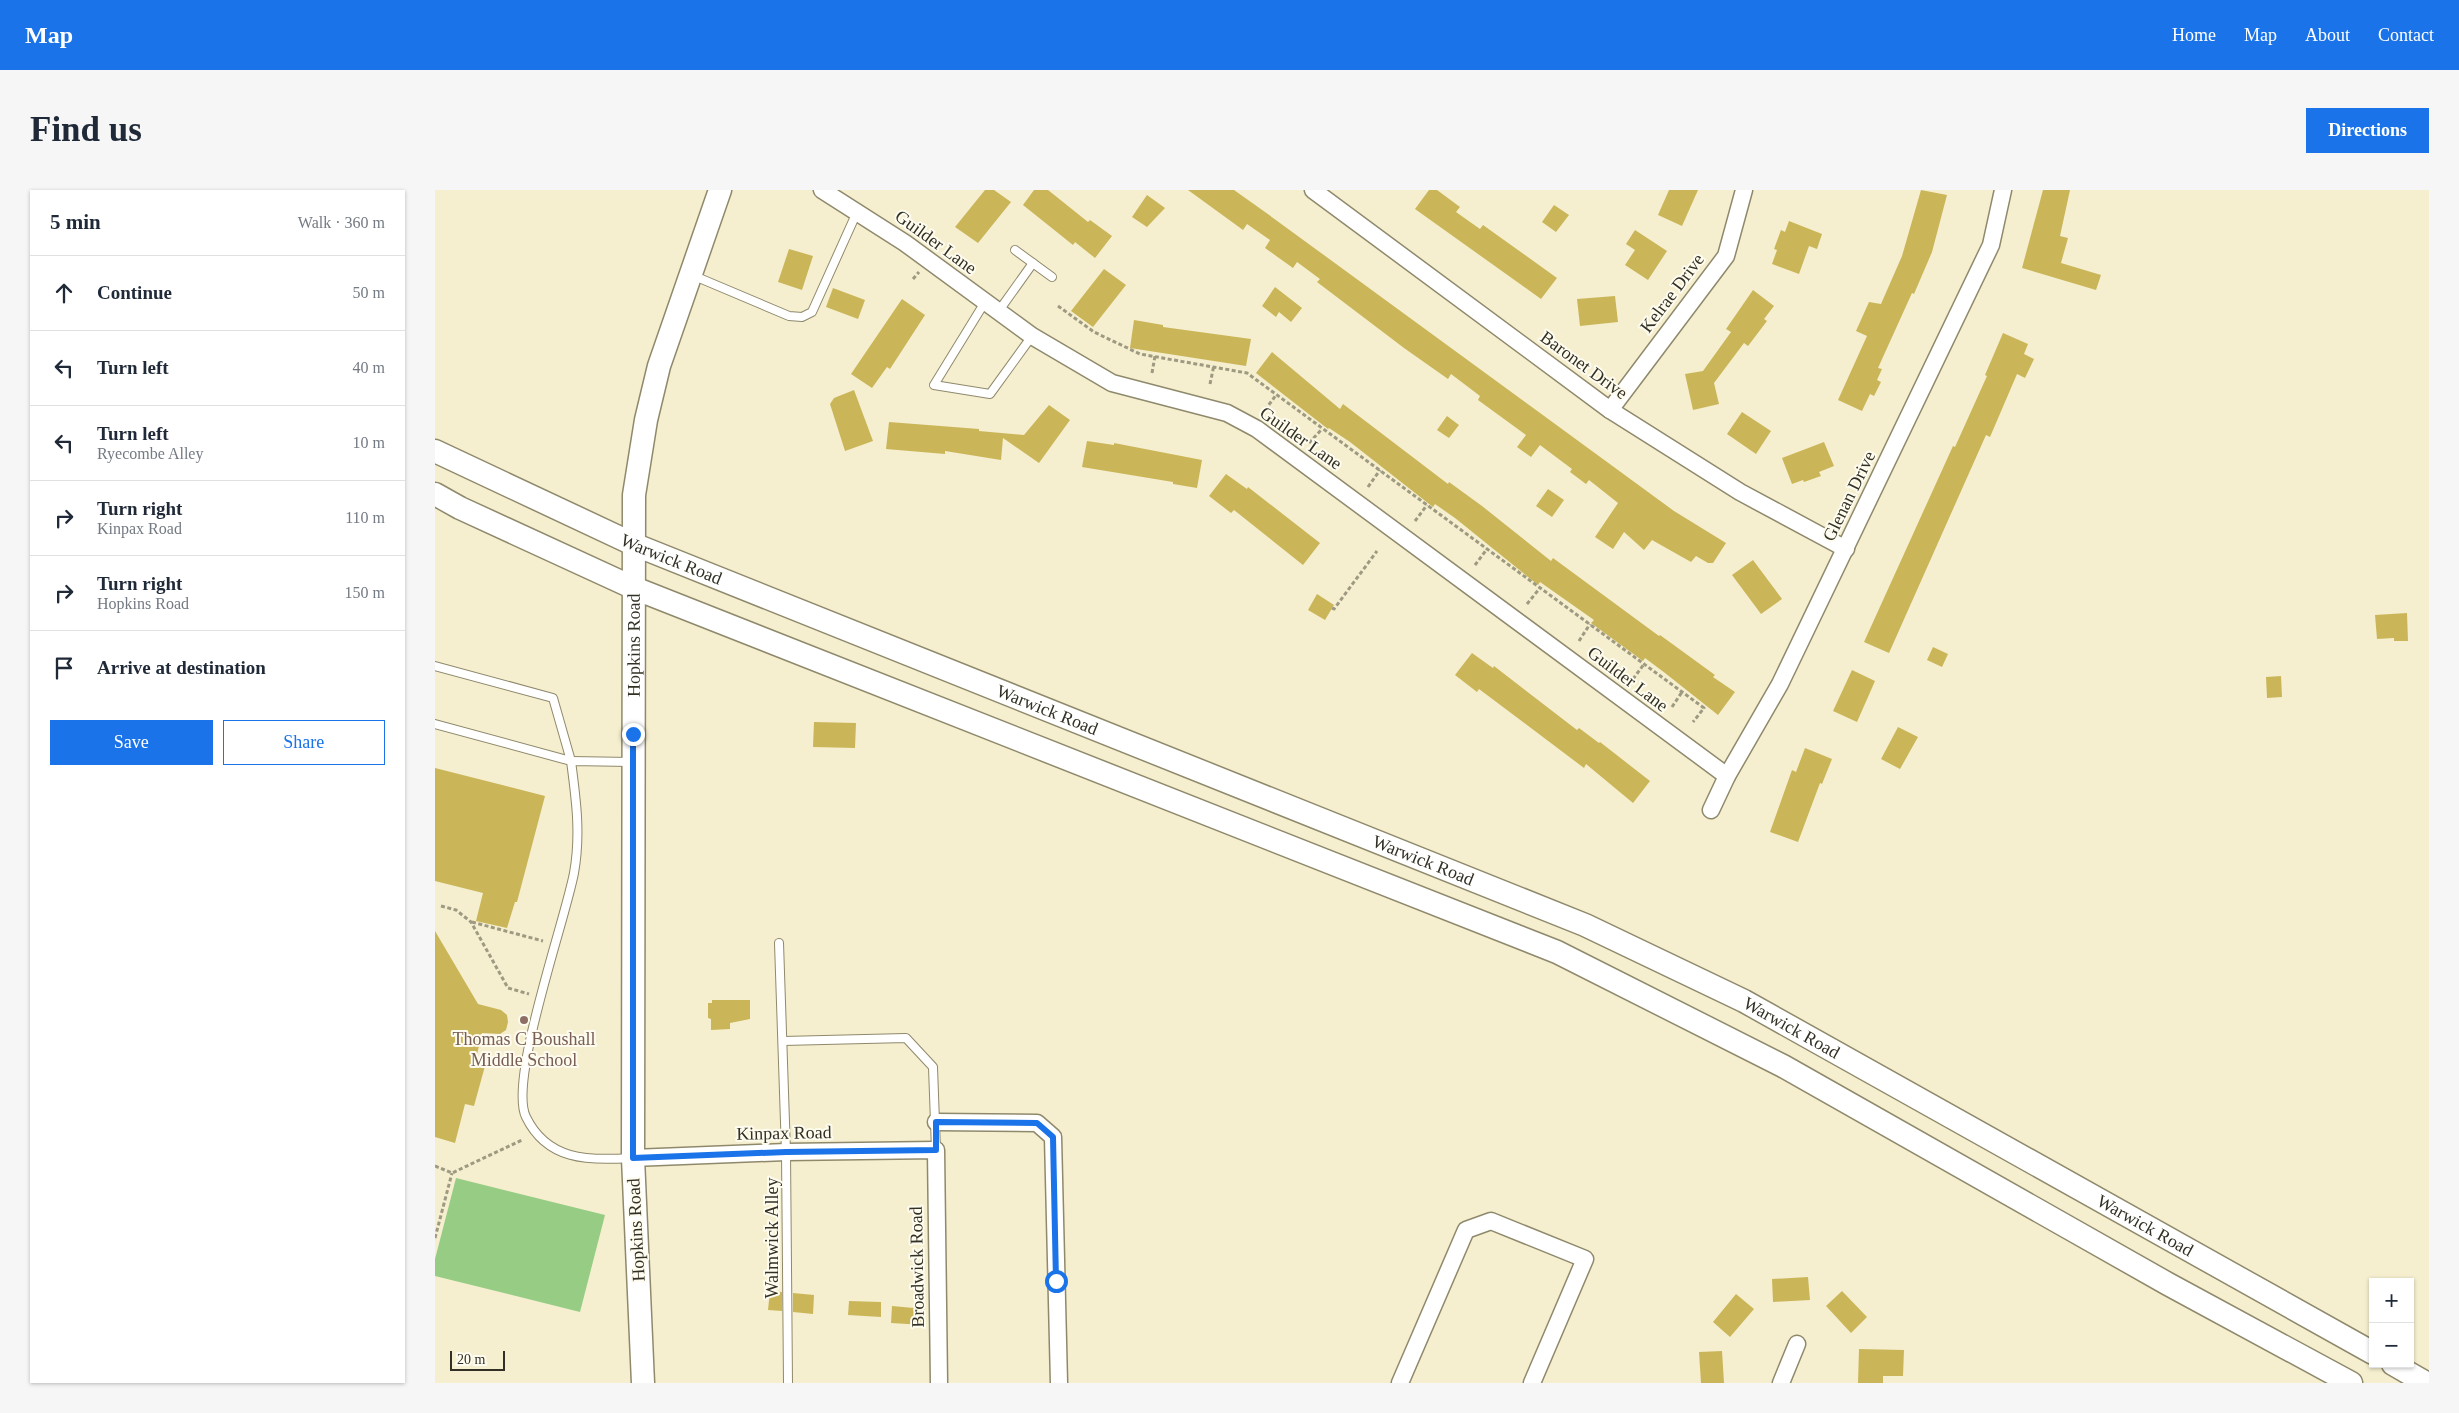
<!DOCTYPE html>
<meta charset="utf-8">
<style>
body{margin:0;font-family:Georgia,serif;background:#f6f6f7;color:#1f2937}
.controls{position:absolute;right:15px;bottom:15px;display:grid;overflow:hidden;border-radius:0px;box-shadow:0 1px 4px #0004}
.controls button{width:45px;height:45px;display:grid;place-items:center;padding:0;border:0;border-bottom:1px solid #e0e1e3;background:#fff;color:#1f2937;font:25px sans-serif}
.scale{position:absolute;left:15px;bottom:12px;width:55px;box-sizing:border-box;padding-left:5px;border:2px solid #323024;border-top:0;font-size:14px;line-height:18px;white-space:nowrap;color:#323024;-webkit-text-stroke:4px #fefbef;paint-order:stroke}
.stop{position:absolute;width:15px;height:15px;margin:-11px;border:4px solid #1a73e8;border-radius:50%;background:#fff}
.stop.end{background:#1a73e8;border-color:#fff;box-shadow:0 1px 5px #0008}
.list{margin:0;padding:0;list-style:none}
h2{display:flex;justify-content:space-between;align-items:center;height:65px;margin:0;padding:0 20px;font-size:21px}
h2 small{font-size:16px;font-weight:400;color:#747a83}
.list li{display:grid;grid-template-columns:32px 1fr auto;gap:15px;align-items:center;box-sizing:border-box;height:75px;padding:0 20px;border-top:1px solid #e0e1e3}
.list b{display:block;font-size:19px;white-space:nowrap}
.list p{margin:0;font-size:16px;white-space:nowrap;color:#747a83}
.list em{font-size:16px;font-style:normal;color:#747a83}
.actions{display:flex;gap:10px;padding:15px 20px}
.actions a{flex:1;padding:11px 0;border:1px solid #1a73e8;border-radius:0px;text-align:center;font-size:18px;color:#1a73e8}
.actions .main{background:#1a73e8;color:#fff}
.icon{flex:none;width:28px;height:28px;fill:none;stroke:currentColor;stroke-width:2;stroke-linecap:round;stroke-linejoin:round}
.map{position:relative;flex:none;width:1994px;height:1193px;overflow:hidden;border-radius:0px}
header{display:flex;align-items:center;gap:30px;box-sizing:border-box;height:70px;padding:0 25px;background:#1a73e8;color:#fff}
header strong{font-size:24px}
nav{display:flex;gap:28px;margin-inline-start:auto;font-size:18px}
.intro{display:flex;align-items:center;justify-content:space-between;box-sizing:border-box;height:120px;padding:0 30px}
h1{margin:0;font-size:35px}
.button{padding:12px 22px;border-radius:0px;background:#1a73e8;color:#fff;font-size:18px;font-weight:700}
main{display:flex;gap:30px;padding:0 30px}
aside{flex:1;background:#fff;border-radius:0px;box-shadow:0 1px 4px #0004}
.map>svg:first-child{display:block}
.green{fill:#97cc84}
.building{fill:#cab658}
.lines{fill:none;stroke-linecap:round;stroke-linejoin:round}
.lane-casing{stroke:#8f896c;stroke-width:10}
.street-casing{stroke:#8f896c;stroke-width:19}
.secondary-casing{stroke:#8f896c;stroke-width:25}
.path{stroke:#9e9a82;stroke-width:3;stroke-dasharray:4 2.5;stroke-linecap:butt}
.lane{stroke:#fff;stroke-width:8}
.street{stroke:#fff;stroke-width:16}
.secondary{stroke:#fff;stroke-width:22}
.route{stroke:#1a73e8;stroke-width:6}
.education-dot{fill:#8d6e63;stroke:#fefbef;stroke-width:2}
.labels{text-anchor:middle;stroke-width:4;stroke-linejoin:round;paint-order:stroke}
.street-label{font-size:18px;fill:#323024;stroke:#fefbef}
.education-label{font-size:18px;fill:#785e54;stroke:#fefbef}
</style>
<header>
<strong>Map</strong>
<nav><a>Home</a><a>Map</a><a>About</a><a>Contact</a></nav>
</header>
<div class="intro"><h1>Find us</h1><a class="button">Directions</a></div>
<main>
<aside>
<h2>5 min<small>Walk · 360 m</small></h2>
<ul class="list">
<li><svg class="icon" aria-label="ahead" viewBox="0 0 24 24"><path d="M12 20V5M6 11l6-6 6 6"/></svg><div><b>Continue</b></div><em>50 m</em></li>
<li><svg class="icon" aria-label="left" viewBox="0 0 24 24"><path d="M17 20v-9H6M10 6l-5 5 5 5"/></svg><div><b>Turn left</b></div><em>40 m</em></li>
<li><svg class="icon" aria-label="left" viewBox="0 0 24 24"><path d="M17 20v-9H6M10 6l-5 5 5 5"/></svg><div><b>Turn left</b><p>Ryecombe Alley</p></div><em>10 m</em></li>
<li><svg class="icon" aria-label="right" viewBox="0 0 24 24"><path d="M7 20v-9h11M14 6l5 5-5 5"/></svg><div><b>Turn right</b><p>Kinpax Road</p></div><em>110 m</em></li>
<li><svg class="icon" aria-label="right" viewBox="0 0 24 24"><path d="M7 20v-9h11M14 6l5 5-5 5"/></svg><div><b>Turn right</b><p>Hopkins Road</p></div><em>150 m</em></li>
<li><svg class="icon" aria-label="arrive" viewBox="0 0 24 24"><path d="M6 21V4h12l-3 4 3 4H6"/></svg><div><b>Arrive at destination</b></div></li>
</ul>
<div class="actions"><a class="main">Save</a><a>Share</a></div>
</aside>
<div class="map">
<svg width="1994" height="1193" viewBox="0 0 1994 1193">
<rect width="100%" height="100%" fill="#f5efcf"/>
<polygon class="green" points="21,988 170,1025 145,1122 0,1086 0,1069"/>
<g class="building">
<polygon points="550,0 559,0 576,12 543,53 520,37"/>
<polygon points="599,0 613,0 653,32 655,30 677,46 660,68 640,52 638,55 588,15"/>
<polygon points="753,0 799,0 830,22 1239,321 1291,353 1278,373 1273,373 1261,366 1256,372 1217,350 1209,360 1189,342 1178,359 1160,347 1183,313 1154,290 1151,294 1135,282 1137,279 1105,255 1096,267 1082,257 1091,245 1043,210 1045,206 1016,184 1013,189 969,158 882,92 885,89 862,72 858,78 830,58 835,50 812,34 808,40"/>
<polygon points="994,0 1002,0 1025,17 1021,22 1045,39 1048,35 1122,88 1106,109 980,19"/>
<polygon points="1234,0 1263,0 1247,36 1223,25"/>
<polygon points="1486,0 1512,5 1497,62 1479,104 1477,103 1443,178 1447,179 1442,190 1446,192 1439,206 1435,204 1427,221 1403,210 1432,146 1421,141 1434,112 1446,114 1467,66"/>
<polygon points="1608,0 1635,0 1625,46 1633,48 1626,73 1666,85 1661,100 1587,78"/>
<polygon points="712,5 730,18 712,37 697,27"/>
<polygon points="1119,15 1134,25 1121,42 1107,32"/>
<polygon points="1354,31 1387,44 1382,59 1374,56 1364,84 1337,74 1342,60 1339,59 1346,40 1350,42"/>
<polygon points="1200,40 1232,61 1213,90 1190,75 1200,60 1191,54"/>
<polygon points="354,59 378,66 367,100 343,92"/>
<polygon points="669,79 691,95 658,137 636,121"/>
<polygon points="840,97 867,118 856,132 844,122 841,127 827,116"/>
<polygon points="398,98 430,110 423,129 391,117"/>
<polygon points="1318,100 1339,116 1329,129 1332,131 1313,156 1309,153 1279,193 1284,214 1258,220 1250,184 1268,181 1296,142 1291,139"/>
<polygon points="1180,106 1183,132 1145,136 1142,109"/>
<polygon points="467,109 490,125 455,179 452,177 437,198 416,184"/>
<polygon points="699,130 728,135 728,137 816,149 811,176 695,158"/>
<polygon points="1568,143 1593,154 1589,164 1599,169 1590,188 1582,184 1555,247 1551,245 1454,463 1429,452 1518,256 1520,257 1552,186 1550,185"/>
<polygon points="837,162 905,219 908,214 1013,294 1014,292 1047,316 1116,371 1118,368 1224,446 1225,445 1280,485 1278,487 1300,502 1283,525 1230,483 1210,468 1208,471 1156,433 1159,430 1105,392 1103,395 1020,328 1000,314 998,317 915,252 894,238 893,239 821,183"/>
<polygon points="419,200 438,251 410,261 395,214 399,208"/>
<polygon points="614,215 635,230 604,273 568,248 566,270 510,261 510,264 451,259 454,232 544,239 544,241 589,245"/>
<polygon points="1307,222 1336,241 1321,264 1292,244"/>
<polygon points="1012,226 1024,235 1014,248 1002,240"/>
<polygon points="652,251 679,255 679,253 767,270 762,298 738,294 738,292 647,277"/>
<polygon points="1389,252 1399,276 1384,282 1386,286 1369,292 1368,290 1357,294 1347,268"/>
<polygon points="791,284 812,299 813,297 885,353 868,375 799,320 796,323 774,306"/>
<polygon points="1113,299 1129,310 1117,327 1101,316"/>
<polygon points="1318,370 1347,409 1326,424 1297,385"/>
<polygon points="882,404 899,415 890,430 873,420"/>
<polygon points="1972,423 1973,451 1959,451 1959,448 1942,449 1940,425"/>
<polygon points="1498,457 1513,464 1507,477 1492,470"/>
<polygon points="1037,463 1058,478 1059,476 1142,540 1144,538 1164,553 1165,552 1215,591 1198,613 1151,574 1149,578 1044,499 1042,502 1020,485"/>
<polygon points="1417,480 1440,491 1422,532 1398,521"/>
<polygon points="1846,486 1847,507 1832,508 1831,487"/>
<polygon points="379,532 421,533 420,558 378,557"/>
<polygon points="1463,537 1483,547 1465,579 1446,569"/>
<polygon points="1370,558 1397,569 1387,594 1385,593 1363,652 1335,642 1357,580 1361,582"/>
<polygon points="0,578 110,606 82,712 80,712 72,738 41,731 48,703 0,691"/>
<polygon points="0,741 43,814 66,820 72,825 73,832 71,840 65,844 47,843 40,873 50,876 39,916 30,914 20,953 0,947"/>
<polygon points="277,810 315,810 315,829 295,833 295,839 276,840 276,829 273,828 273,813 277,813"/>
<polygon points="1373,1087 1375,1110 1338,1112 1337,1089"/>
<polygon points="335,1101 347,1102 347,1121 333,1120"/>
<polygon points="1407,1101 1432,1127 1416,1143 1391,1116"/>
<polygon points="358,1103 379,1105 378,1124 358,1122"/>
<polygon points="1301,1104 1319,1119 1295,1147 1278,1132"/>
<polygon points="414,1111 446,1112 446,1127 413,1125"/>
<polygon points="457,1116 490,1119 489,1135 456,1133"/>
<polygon points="1424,1159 1469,1160 1468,1186 1448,1186 1448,1193 1423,1193"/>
<polygon points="1287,1161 1289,1193 1266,1193 1264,1162"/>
</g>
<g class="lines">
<defs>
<g id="lane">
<polyline points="580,60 617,87"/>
<polyline points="257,85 354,126 367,127 377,122 422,22"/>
<polyline points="550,112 499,195 555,204 597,146"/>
<polyline points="563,122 598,73"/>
<polyline points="0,476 118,508 136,571 0,534"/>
<polyline points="344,753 351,962 353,1193"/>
<polyline points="348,851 471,848 498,877 501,960"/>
<path d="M195 968C152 971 112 970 91 927 73 891 130 731 139 683 146 644 141 609 136 571L196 572"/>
</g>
<g id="street">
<polyline points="387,0 470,53 597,146 677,193 792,223 822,239 1292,586"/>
<polyline points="878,0 1175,220 1305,302 1411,359"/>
<polyline points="1175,220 1291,66 1309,0"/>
<polyline points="1276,620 1292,586 1345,494 1556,55 1568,0"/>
<polyline points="501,932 602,933 618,947 624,1193"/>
<polyline points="198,968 351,962 501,960 504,1193"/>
<polyline points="965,1193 1031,1040 1056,1031 1150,1069 1097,1193"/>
<polyline points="1346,1193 1362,1154"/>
</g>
<g id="secondary">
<path id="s1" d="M0 261 198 354 1150 735 1309 811 1938 1163"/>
<polyline points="0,304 25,318 199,398 1122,762 1348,876 1733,1094 1916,1193"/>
<polyline points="1958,1174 1991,1193"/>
<path id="s2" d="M208 1193 198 968 199 305 211 230 224 176 285 0"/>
</g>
</defs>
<use href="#lane" class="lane-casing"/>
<use href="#street" class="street-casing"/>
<use href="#secondary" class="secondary-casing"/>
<g class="path">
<polyline points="480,39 488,40"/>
<polyline points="478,89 484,82"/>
<polyline points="623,116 659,142 705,164 812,183 1269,518 1258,532"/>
<polyline points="717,183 720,166"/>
<polyline points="775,194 779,175"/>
<polyline points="830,220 841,205"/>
<polyline points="874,253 887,239"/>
<polyline points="933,297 945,280"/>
<polyline points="980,331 992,315"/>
<polyline points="1040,375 1052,359"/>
<polyline points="1092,414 1105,398"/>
<polyline points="897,418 899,419 942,361"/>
<polyline points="1144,451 1155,434"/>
<polyline points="1198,489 1209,474"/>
<polyline points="1237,517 1247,502"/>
<polyline points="6,716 21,720 36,732 73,798 94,804"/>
<polyline points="37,732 108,751"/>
<polyline points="0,976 17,983 87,950"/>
<polyline points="0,1048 17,983"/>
</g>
<use href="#lane" class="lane"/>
<use href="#street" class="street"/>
<use href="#secondary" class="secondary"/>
</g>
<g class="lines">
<polyline class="route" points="198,544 198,968 351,962 501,960 501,932 602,933 618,947 621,1091"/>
</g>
<circle class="education-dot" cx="89" cy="830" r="5"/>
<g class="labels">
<g class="street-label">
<text transform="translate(501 52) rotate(36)" y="6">Guilder Lane</text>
<text transform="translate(1237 103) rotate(-53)" y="6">Kelrae Drive</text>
<text transform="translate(1149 175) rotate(36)" y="6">Baronet Drive</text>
<text transform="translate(866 248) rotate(35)" y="6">Guilder Lane</text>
<text transform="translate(1414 306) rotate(-64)" y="6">Glenan Drive</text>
<text dy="6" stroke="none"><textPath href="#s1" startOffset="260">Warwick Road</textPath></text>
<text dy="6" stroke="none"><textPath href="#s2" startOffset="738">Hopkins Road</textPath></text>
<text transform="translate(1193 489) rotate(37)" y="6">Guilder Lane</text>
<text dy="6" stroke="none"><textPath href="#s1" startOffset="665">Warwick Road</textPath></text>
<text dy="6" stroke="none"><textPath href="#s1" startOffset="1070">Warwick Road</textPath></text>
<text dy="6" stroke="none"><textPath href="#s1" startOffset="1475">Warwick Road</textPath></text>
<text transform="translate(349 943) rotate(-1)" y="6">Kinpax Road</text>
<text dy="6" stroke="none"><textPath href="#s1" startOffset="1880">Warwick Road</textPath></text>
<text transform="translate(201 1040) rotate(-93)" y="6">Hopkins Road</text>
<text transform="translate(337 1048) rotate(-90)" y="6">Walmwick Alley</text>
<text transform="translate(482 1077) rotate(-91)" y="6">Broadwick Road</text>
</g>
<g class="education-label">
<text x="89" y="855">Thomas C Boushall<tspan x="89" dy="21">Middle School</tspan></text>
</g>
</g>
</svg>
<div class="controls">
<button>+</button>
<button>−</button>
</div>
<div class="scale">20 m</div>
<div class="stop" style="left:621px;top:1091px"></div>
<div class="stop end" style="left:198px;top:544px"></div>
</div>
</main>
